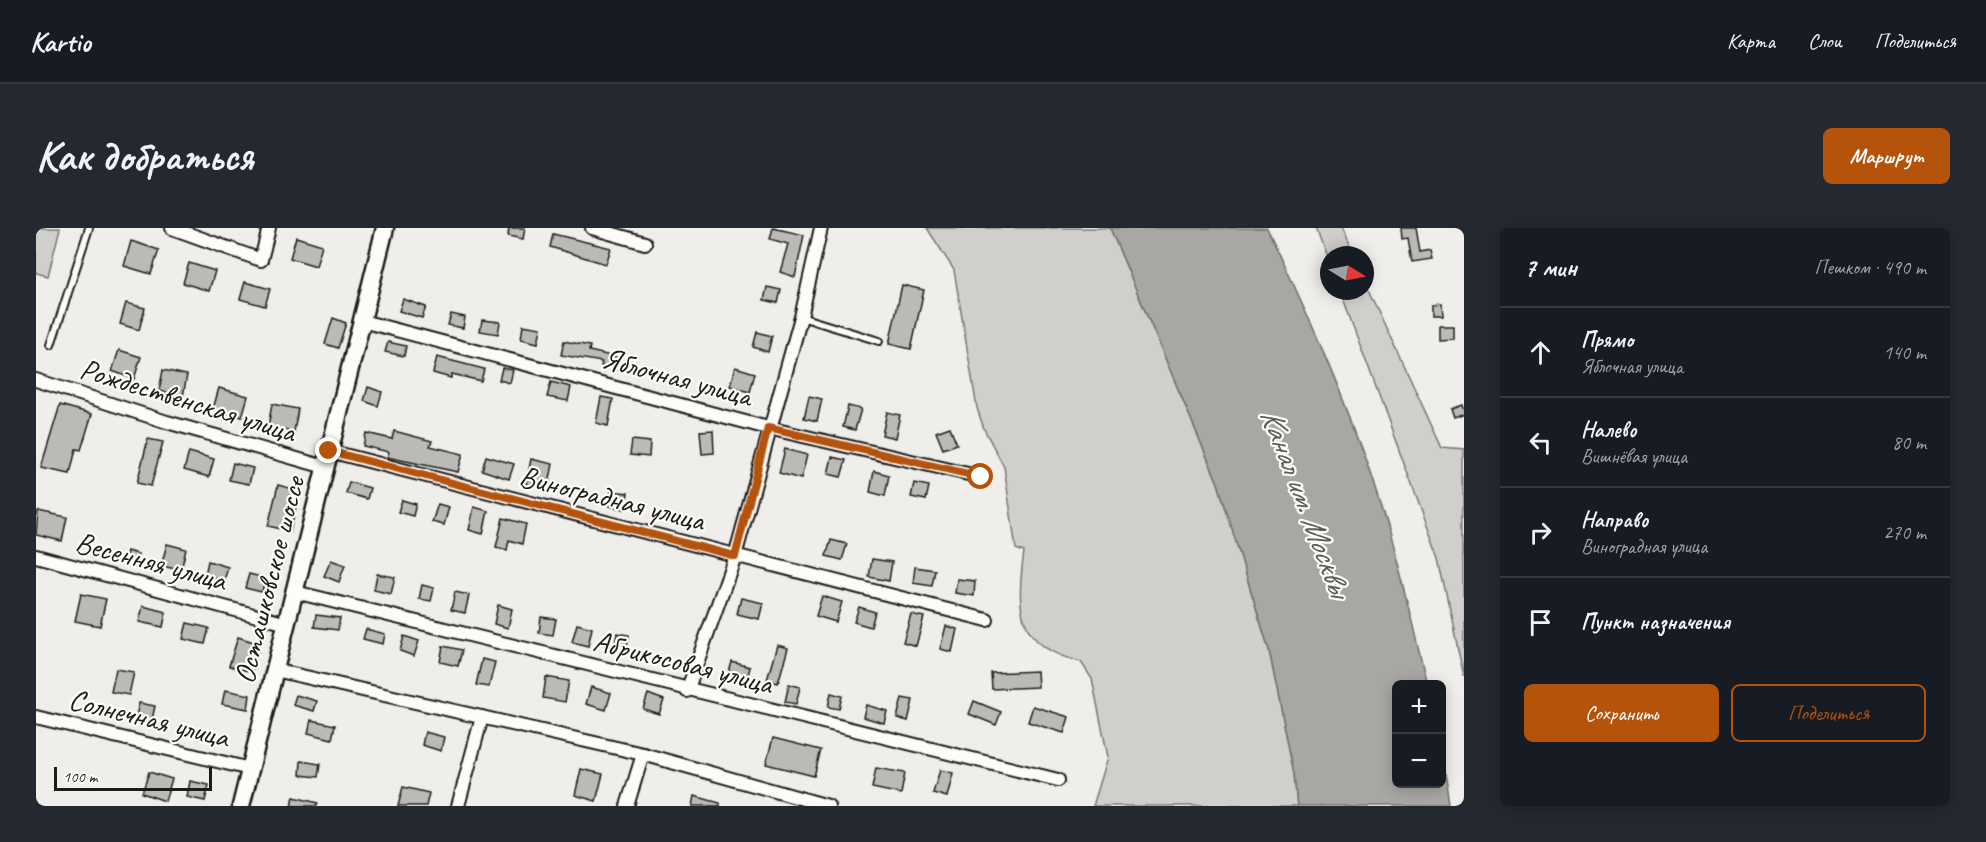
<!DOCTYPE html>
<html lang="ru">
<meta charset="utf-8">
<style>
body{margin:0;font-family:Caveat,sans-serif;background:#242831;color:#f1f3f6}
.controls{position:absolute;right:18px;bottom:18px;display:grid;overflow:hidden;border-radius:9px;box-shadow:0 3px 15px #0003}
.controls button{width:54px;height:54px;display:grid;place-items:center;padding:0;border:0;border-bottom:2px solid #363941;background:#171b24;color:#f1f3f6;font:30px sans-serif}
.compass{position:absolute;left:1284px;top:18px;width:54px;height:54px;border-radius:50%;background:#171b24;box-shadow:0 3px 15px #0003;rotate:100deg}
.scale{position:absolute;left:18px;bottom:15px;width:158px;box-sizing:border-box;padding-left:6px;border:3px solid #1c1c1c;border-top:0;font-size:16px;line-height:21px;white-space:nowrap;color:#1c1c1c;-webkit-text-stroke:4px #fdfcf7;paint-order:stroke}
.stop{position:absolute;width:18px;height:18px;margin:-14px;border:4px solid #b45309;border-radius:50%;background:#fff}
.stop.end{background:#b45309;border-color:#fff;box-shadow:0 2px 6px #0008}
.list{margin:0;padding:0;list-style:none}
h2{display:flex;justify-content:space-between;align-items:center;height:78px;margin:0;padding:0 24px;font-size:26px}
h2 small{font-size:20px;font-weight:400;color:#9ea1a6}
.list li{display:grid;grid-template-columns:39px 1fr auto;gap:18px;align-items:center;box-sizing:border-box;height:90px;padding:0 24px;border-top:2px solid #363941}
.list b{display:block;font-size:22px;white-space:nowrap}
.list p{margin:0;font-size:20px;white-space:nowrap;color:#9ea1a6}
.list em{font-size:20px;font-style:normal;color:#9ea1a6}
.actions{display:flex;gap:12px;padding:18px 24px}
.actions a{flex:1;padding:14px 0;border:2px solid #b45309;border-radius:9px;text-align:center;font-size:21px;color:#b45309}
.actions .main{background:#b45309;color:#fff}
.icon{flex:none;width:33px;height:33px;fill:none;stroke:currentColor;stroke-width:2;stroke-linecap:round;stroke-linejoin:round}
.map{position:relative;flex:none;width:1428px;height:578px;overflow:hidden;border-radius:9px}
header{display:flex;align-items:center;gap:36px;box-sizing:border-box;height:84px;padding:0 30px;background:#171b24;border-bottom:2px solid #363941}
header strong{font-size:28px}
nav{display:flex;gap:33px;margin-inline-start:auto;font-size:21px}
.intro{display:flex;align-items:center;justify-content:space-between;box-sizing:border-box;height:144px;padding:0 36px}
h1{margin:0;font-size:42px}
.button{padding:15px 27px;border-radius:9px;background:#b45309;color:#fff;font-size:21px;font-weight:700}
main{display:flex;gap:36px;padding:0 36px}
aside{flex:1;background:#171b24;border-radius:9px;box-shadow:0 3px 15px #0003}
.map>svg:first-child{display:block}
.green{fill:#d0cfcc;stroke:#767674;stroke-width:1.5}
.water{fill:#a8a7a3;stroke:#706f6d;stroke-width:1.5}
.building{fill:#bbbab6;stroke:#1c1c1c;stroke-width:1.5}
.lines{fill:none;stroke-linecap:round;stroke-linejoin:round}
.lane-casing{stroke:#1c1c1c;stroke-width:10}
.street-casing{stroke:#1c1c1c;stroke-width:16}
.secondary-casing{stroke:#1c1c1c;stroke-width:21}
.lane{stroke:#fdfcf7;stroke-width:6}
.street{stroke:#fdfcf7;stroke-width:12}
.secondary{stroke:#fdfcf7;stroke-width:16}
.route{stroke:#b45309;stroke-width:8}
.labels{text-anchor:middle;stroke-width:4.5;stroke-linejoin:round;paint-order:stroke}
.street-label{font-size:30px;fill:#1c1c1c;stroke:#fdfcf7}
.water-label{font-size:32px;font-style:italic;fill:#5b5b59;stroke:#fdfcf7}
</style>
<header>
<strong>Kartio</strong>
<nav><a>Карта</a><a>Слои</a><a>Поделиться</a></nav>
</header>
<div class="intro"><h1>Как добраться</h1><a class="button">Маршрут</a></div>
<main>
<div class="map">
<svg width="1428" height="578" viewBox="0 0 1428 578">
<rect width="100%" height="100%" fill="#f0eeea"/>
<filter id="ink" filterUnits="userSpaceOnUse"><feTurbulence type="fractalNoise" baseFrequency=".0167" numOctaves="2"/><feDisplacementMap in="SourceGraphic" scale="12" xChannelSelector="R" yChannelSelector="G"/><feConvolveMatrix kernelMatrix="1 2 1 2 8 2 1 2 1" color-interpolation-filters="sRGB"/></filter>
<g filter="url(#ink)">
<g class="green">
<polygon points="0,0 24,0 12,48 0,45"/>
<path d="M891 0H1074L1182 255 1233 422 1258 545 1261 578H1057L1072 529 1056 451 1045 434C980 419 980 381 988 324L980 321 968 239 948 201 941 180 918 42Z"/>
<polygon points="1280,0 1305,0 1317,27 1293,27 1293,34"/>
<polygon points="1329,53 1406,220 1428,222 1428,449 1403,330 1304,63 1329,63"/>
</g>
<path class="water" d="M1074 0H1231C1281 104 1328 212 1358 323 1370 367 1380 412 1391 456L1360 457V556H1406V520L1415 578H1261L1258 545 1233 422 1182 255Z"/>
<g class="building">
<polygon points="473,0 489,0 487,11 472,8"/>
<polygon points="737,0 768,7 759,49 744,44 752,16 734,11"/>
<polygon points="1365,0 1380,0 1384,24 1394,22 1396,31 1376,34 1372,10 1366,11"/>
<polygon points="517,6 575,20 570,36 514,19"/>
<polygon points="260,9 286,17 280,38 254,30"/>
<polygon points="95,13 123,22 115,46 88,38"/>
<polygon points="153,35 179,43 173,63 147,55"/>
<polygon points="209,54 234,61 229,78 204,71"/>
<polygon points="866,57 888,62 875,121 853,116"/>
<polygon points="731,59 745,62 742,75 728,72"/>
<polygon points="367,71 390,79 386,90 363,83"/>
<polygon points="90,75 109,80 103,102 84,96"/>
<polygon points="1404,76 1405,88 1395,88 1395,77"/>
<polygon points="415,86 429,89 427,100 412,97"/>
<polygon points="297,90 310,95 302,120 289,116"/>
<polygon points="446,92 464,94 462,106 444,103"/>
<polygon points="487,97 505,100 502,115 485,111"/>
<polygon points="1402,97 1417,97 1417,110 1402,111"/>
<polygon points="721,104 736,108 732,124 717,119"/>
<polygon points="528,113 554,118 553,123 584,130 582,142 565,138 566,134 525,127"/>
<polygon points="352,114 370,118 368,128 349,124"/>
<polygon points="83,122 105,129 98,151 76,143"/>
<polygon points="401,129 448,141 445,153 416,146 415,150 397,145"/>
<polygon points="699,139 719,145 714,164 694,158"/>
<polygon points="466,140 477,142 474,155 463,152"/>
<polygon points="127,142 151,147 147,168 123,163"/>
<polygon points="515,154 535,159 532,173 511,169"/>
<polygon points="332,159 346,164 342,178 328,173"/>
<polygon points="183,160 212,168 206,189 177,181"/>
<polygon points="773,168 786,171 781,193 768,190"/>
<polygon points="565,169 577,171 572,198 560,195"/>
<polygon points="236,176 262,181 258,204 232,199"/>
<polygon points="24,177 56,186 45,222 40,221 34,246 5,240"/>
<polygon points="1425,177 1428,186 1417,190 1414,181"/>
<polygon points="812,178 825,181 819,202 807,199"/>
<polygon points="851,184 864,187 859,210 846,207"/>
<polygon points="914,199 921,216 907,221 900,204"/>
<polygon points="677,202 678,225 666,226 664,203"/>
<polygon points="358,203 396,213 394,218 427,226 422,244 351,229 353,224 327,218 330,205 356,211"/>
<polygon points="112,211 127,214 115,258 101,255"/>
<polygon points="596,212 614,214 613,229 594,227"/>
<polygon points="749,221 771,227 765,251 743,245"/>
<polygon points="153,224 178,231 173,249 148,242"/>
<polygon points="450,228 478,236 473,251 446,242"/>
<polygon points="796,229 810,232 805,249 792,246"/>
<polygon points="495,231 517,236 512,261 490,256"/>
<polygon points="197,235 217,240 213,256 193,252"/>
<polygon points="838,243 853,247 849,268 834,264"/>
<polygon points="313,254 334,260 331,271 310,265"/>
<polygon points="878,255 893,258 890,272 875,269"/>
<polygon points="242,257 264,263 254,303 232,298"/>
<polygon points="575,263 592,265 589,281 573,278"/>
<polygon points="366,272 380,276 377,288 362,284"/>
<polygon points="402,276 413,279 408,297 396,294"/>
<polygon points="438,279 452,283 447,306 433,302"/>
<polygon points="2,283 31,289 26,313 0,307"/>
<polygon points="467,290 490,296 486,316 473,312 471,322 460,319"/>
<polygon points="795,312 811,316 806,332 790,328"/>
<polygon points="131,316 150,321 145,342 125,338"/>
<polygon points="91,323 102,326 98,339 88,336"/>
<polygon points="836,331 856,334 853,353 833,349"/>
<polygon points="295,332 309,337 303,354 288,348"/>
<polygon points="172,333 192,339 188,353 169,347"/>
<polygon points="879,339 899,342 896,358 877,355"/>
<polygon points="213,346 229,350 226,364 209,360"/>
<polygon points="341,346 359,349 355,366 338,362"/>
<polygon points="921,351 939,353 938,368 919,365"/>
<polygon points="386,357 398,360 395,373 383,371"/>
<polygon points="419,364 433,367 429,385 415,382"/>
<polygon points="45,366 70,371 64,398 39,393"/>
<polygon points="786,368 806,374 800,394 780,388"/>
<polygon points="705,370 727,375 723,391 701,386"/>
<polygon points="462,377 476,381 472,400 458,396"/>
<polygon points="107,378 130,384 127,399 103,394"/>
<polygon points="823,379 839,384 835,399 818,394"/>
<polygon points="875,386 888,389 880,418 867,414"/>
<polygon points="280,387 304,390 302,402 278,399"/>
<polygon points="505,389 520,391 517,407 503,405"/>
<polygon points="151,395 173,400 169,416 147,411"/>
<polygon points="541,396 556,400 552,418 536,414"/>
<polygon points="910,398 921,401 916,424 904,421"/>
<polygon points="330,401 349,406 347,416 327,411"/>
<polygon points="581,405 593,407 590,425 578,423"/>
<polygon points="368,408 383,413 378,428 364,423"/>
<polygon points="202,409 224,416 216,444 193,438"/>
<polygon points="741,417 752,420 742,455 731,452"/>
<polygon points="407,418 426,422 422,438 404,434"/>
<polygon points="446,431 459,434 453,459 440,457"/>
<polygon points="696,434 714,439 710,456 691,451"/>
<polygon points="80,441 98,444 93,467 75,464"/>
<polygon points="1001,443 1002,459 956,461 955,445"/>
<polygon points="510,449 533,453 529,474 507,470"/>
<polygon points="753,456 764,459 760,476 749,474"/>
<polygon points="555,459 575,465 570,482 550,476"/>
<polygon points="189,462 214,467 212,481 186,476"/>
<polygon points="795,465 806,468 803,481 792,479"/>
<polygon points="612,466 628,472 623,486 607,481"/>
<polygon points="260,467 281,473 278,483 257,477"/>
<polygon points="866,470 877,472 872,493 861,490"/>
<polygon points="938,473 965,484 960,497 933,486"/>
<polygon points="103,475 119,478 115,496 99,493"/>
<polygon points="830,477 851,483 848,495 827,489"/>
<polygon points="997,478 1033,489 1028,505 992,494"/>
<polygon points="275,492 299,497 296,511 272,505"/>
<polygon points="389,504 408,509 405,523 386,517"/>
<polygon points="737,510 785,522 778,548 730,536"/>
<polygon points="265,533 284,536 282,549 264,547"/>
<polygon points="840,540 869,545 865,566 836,560"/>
<polygon points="545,541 567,546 560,573 539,567"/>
<polygon points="904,542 917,545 911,569 897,565"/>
<polygon points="113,544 136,551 129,573 106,565"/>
<polygon points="154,553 173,557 169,573 151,569"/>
<polygon points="367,559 393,565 390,578 362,578"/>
<polygon points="658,568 684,575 684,578 656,578"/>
<polygon points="258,569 282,575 281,578 255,578"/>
</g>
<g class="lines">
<defs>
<g id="lane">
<polyline points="765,89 843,113"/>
<polyline points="15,117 53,0"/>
</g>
<g id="street">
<polyline points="136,0 225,32 233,0"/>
<polyline points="556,0 609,15"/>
<polyline points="326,93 732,200 945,249"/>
<polyline points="0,152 131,194 289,239"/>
<polyline points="293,223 951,392"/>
<polyline points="0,328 251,396"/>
<polyline points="259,364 1022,552"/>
<polyline points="239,442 607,526 792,578"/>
<polyline points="651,463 699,328 765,89 785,0"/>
<polyline points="0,489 214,541"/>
<polyline points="422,578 446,489"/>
<polyline points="591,578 607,526"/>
</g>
<polyline id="secondary" points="205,578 349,0"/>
</defs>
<use href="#lane" class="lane-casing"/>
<use href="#street" class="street-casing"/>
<use href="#secondary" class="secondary-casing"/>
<use href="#lane" class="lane"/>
<use href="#street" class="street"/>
<use href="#secondary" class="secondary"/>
</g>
</g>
<g class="lines" filter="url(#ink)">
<polyline class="route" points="293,223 699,328 732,200 945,249"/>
</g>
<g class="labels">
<g class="street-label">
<text transform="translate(641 149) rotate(15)" y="10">Яблочная улица</text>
<text transform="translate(152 172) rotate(17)" y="10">Рождественская улица</text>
<text transform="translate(576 270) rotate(14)" y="10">Виноградная улица</text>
<text transform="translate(115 333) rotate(15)" y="10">Весенняя улица</text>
<text transform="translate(233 352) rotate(-76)" y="10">Осташковское шоссе</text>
<text transform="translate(647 434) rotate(14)" y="10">Абрикосовая улица</text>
<text transform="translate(113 490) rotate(14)" y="10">Солнечная улица</text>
</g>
<g class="water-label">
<text transform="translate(1270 274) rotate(69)" y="11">Канал им. Москвы</text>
</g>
</g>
</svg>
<div class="controls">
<button>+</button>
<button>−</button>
</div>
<svg class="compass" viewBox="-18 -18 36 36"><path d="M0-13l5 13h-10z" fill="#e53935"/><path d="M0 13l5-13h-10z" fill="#9ea1a6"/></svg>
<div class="scale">100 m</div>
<div class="stop" style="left:945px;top:249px"></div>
<div class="stop end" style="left:293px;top:223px"></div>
</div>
<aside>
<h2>7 мин<small>Пешком · 490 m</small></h2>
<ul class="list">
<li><svg class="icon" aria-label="ahead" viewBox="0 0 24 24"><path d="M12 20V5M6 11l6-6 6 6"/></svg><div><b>Прямо</b><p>Яблочная улица</p></div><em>140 m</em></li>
<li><svg class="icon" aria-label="left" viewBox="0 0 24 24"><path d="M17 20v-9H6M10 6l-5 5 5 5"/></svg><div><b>Налево</b><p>Вишнёвая улица</p></div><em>80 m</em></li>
<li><svg class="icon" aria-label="right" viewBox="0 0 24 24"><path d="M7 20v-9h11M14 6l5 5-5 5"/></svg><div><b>Направо</b><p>Виноградная улица</p></div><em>270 m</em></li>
<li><svg class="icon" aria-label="arrive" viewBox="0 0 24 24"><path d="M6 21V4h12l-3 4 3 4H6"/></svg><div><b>Пункт назначения</b></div></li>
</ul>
<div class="actions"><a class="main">Сохранить</a><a>Поделиться</a></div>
</aside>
</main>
